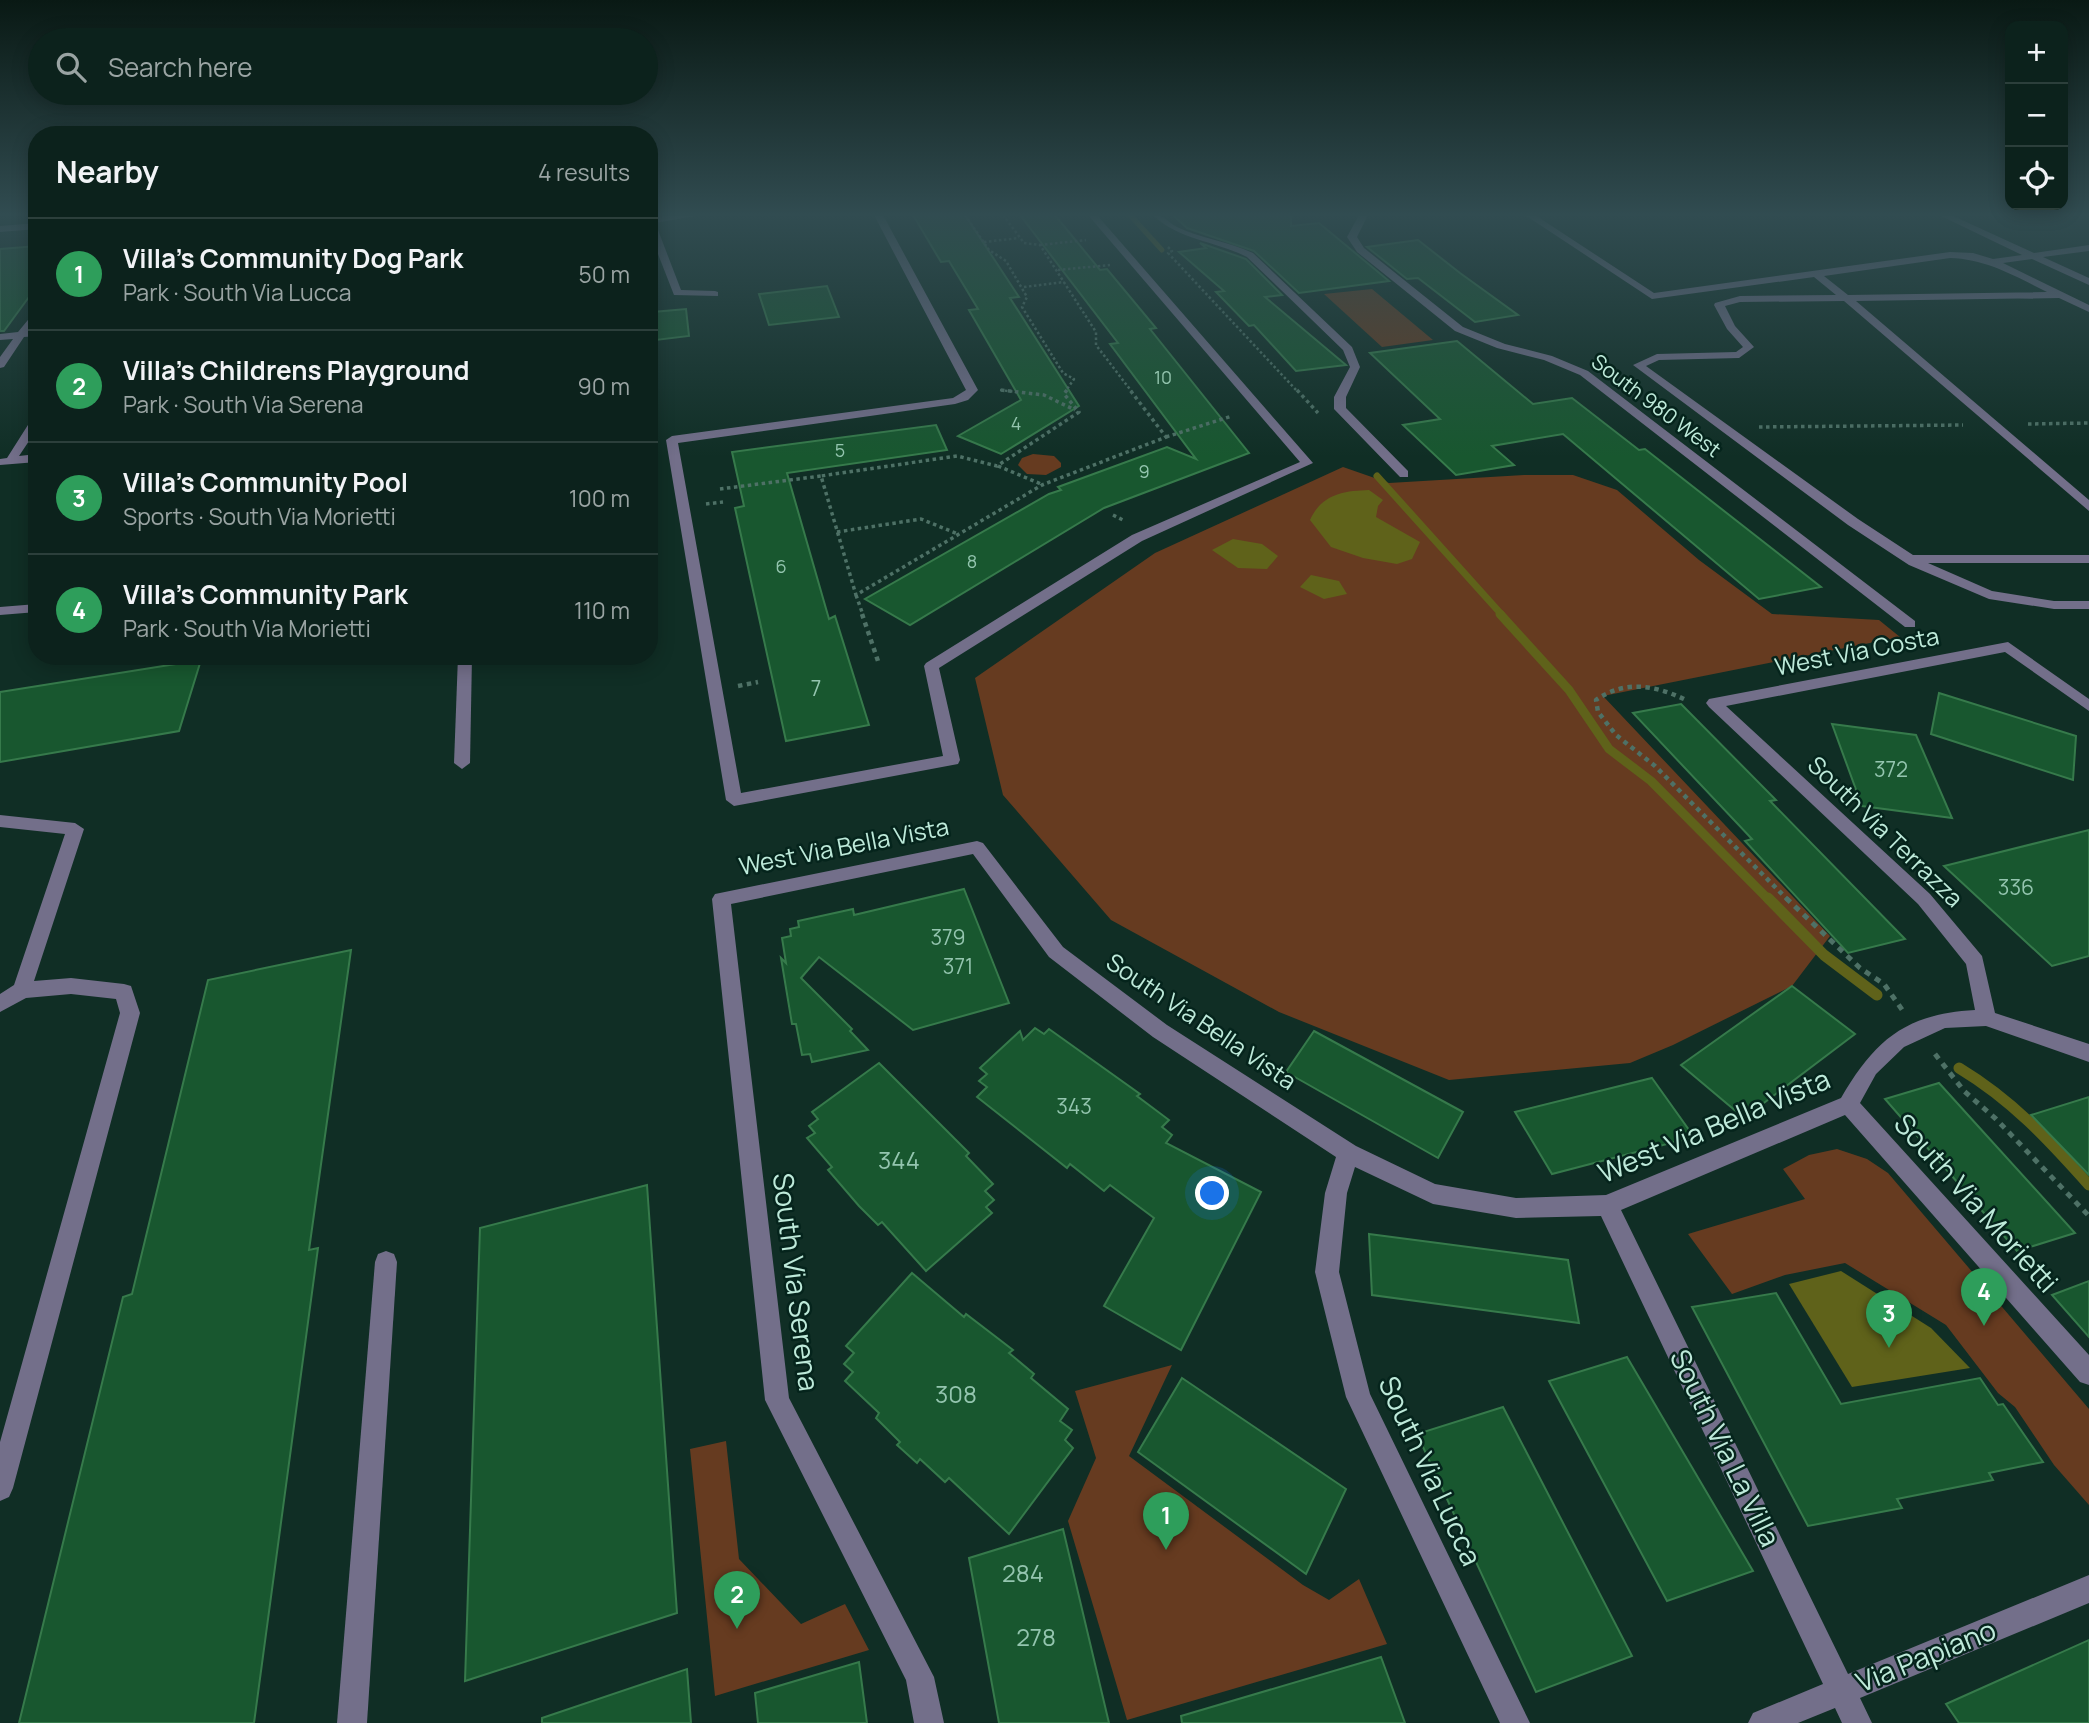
<!DOCTYPE html>
<meta charset="utf-8">
<style>
body{margin:0;font-family:Manrope,sans-serif;background:#1a2f29;color:#f1f3f6}
.controls{position:absolute;right:21px;top:21px;display:grid;overflow:hidden;border-radius:14px;box-shadow:0 4px 18px #0003}
.controls button{width:63px;height:63px;display:grid;place-items:center;padding:0;border:0;border-bottom:2px solid #2c3f3b;background:#0c221c;color:#f1f3f6;font:35px sans-serif}
.you{position:absolute;left:1213px;top:1194px;width:24px;height:24px;margin:-18px;border:5px solid #fff;border-radius:50%;background:#1a73e8;box-shadow:0 0 0 10px #1a73e833}
.badge{display:grid;place-items:center;width:46px;height:46px;border-radius:50%;background:#fc8fc1;color:#fff;font-size:23px;font-weight:700}
.pin{position:absolute;translate:-50% -58px;filter:drop-shadow(0 2px 4px #0008)}
.pin::after{content:'';position:absolute;top:37px;width:24px;height:21px;background:inherit;clip-path:polygon(0 0,100% 0,50% 100%)}
.list{margin:0;padding:0;list-style:none}
h2{display:flex;justify-content:space-between;align-items:center;height:91px;margin:0;padding:0 28px;font-size:30px}
h2 small{font-size:23px;font-weight:400;color:#9aa4a3}
.list li{display:grid;grid-template-columns:46px 1fr auto;gap:21px;align-items:center;box-sizing:border-box;height:112px;padding:0 28px;border-top:2px solid #2c3f3b}
.list b{display:block;font-size:26px;white-space:nowrap}
.list p{margin:0;font-size:23px;white-space:nowrap;color:#9aa4a3}
.list em{font-size:23px;font-style:normal;color:#9aa4a3}
.icon{flex:none;width:38px;height:38px;fill:none;stroke:currentColor;stroke-width:2;stroke-linecap:round;stroke-linejoin:round}
.map{position:relative;flex:none;width:2089px;height:1723px;overflow:hidden}
.search{position:absolute;background:#0c221c;box-shadow:0 4px 18px #0003;left:28px;top:28px;width:630px;height:77px;display:flex;align-items:center;gap:18px;box-sizing:border-box;padding:0 24px;border-radius:38px;color:#9aa4a3;font-size:26px}
.panel{position:absolute;background:#0c221c;box-shadow:0 4px 18px #0003;left:28px;top:126px;width:630px;height:539px;border-radius:28px}
.map>svg:first-child{display:block}
.green{fill:#663b20}
.water{fill:#5f621a}
.lines{fill:none;stroke-linecap:round;stroke-linejoin:round}
.stream-far3{stroke:#5f621a;stroke-width:5}
.stream-far2{stroke:#5f621a;stroke-width:7}
.stream-far1{stroke:#5f621a;stroke-width:9}
.stream{stroke:#5f621a;stroke-width:11}
.building{fill:#18572f;stroke:#367a4b;stroke-width:2}
.path-far3{stroke:#4e7166;stroke-width:2.5;stroke-dasharray:2.5 2.5;stroke-linecap:butt}
.path-far2{stroke:#4e7166;stroke-width:3.5;stroke-dasharray:3.5 3.5;stroke-linecap:butt}
.path-far1{stroke:#4e7166;stroke-width:4.5;stroke-dasharray:4.5 4.5;stroke-linecap:butt}
.path{stroke:#4e7166;stroke-width:5;stroke-dasharray:6 6;stroke-linecap:butt}
.minor{fill:#736f8a;fill-rule:evenodd}
.labels{text-anchor:middle;stroke-width:5;stroke-linejoin:round;paint-order:stroke}
.far-number-label{font-size:18px;fill:#94c5af}
.far-street-label{font-size:21px;fill:#beeada;stroke:#05241c}
.number-label{font-size:21px;fill:#94c5af}
.street-label{font-size:24px;fill:#beeada;stroke:#05241c}
.near-number-label{font-size:24px;fill:#94c5af}
.near-street-label{font-size:28px;fill:#beeada;stroke:#05241c}
</style>
<div class="map">
<svg width="2089" height="1723" viewBox="0 0 2089 1723">
<rect width="100%" height="100%" fill="#102e25"/>
<g class="green">
<polygon points="1372,289 1433,340 1382,347 1324,294"/>
<polygon points="1033,454 1054,456 1061,463 1061,467 1046,475 1027,474 1018,465 1022,458"/>
<polygon points="1343,467 1389,483 1524,475 1573,475 1617,490 1699,560 1772,614 1879,620 1900,637 1603,696 1830,936 1792,986 1673,1045 1630,1063 1449,1080 1279,1012 1111,920 1003,795 975,678 1155,553"/>
<polygon points="1837,1149 1867,1159 1888,1173 2089,1409 2089,1505 2054,1465 2015,1407 1998,1393 1946,1325 1845,1263 1785,1275 1732,1294 1688,1234 1805,1199 1783,1169 1809,1155"/>
<polygon points="1172,1365 1129,1456 1303,1585 1329,1600 1359,1579 1387,1644 1127,1720 1068,1521 1096,1458 1075,1391"/>
<polygon points="726,1441 739,1559 801,1624 845,1604 869,1650 715,1696 690,1449"/>
</g>
<g class="water">
<path d="M1369 490 1383 500 1378 506 1376 517 1420 542 1412 559 1397 564 1363 558 1331 547 1310 520C1322 494 1343 491 1369 490Z"/>
<polygon points="1233,539 1262,544 1278,556 1267,569 1238,568 1212,550"/>
<polygon points="1311,575 1339,581 1347,594 1324,599 1300,587"/>
<polygon points="1841,1271 1931,1328 1970,1368 1852,1387 1789,1284"/>
</g>
<g class="lines">
<polyline class="stream-far3" points="1130,215 1162,250"/>
<polyline class="stream-far2" points="1377,476 1502,615"/>
<polyline class="stream-far1" points="1500,614 1569,690 1609,749 1651,781 1769,900"/>
<g class="stream">
<polyline points="1768,898 1824,955 1877,995"/>
<path d="M1959 1068C2012 1100 2048 1139 2089 1185"/>
</g>
</g>
<g class="building">
<polygon points="913,215 965,215 1019,297 1010,298 1079,406 1001,454 958,436 1021,400 969,310 978,309 949,261 941,262"/>
<polygon points="1020,215 1055,215 1100,270 1107,269 1156,328 1150,329 1249,453 1104,508 910,625 865,599 1049,494 1061,490 1058,487 1167,447 1196,459 1110,344 1118,343"/>
<polygon points="1173,215 1291,215 1291,226 1319,223 1389,281 1299,293 1254,251 1187,228"/>
<polygon points="1418,240 1460,273 1518,315 1475,322 1418,278 1407,279 1367,247"/>
<polygon points="1200,243 1246,259 1282,295 1265,297 1346,365 1296,371 1254,325 1249,326 1216,292 1224,291 1179,252 1206,248"/>
<polygon points="37,246 37,286 4,331 0,331 0,249"/>
<polygon points="827,286 839,317 769,325 759,294"/>
<polygon points="686,309 689,336 656,340 653,312"/>
<polygon points="1457,341 1533,404 1572,398 1639,450 1645,449 1821,587 1759,599 1563,434 1492,446 1514,465 1456,475 1403,425 1440,419 1370,353"/>
<polygon points="936,425 947,450 787,473 829,619 835,616 869,725 786,741 735,508 744,506 732,452"/>
<polygon points="201,660 179,731 0,762 0,692"/>
<polygon points="1939,693 2076,736 2073,780 1931,734"/>
<polygon points="1681,704 1776,800 1770,801 1905,939 1848,953 1745,841 1752,839 1633,713"/>
<polygon points="1832,724 1916,735 1952,818 1862,806"/>
<polygon points="2089,830 2089,956 2052,966 1944,866"/>
<polygon points="964,889 1009,1003 913,1030 819,957 801,978 852,1029 850,1031 868,1050 812,1062 810,1054 802,1055 796,1024 792,1024 781,958 786,963 782,938 791,936 790,929 799,927 798,921 853,909 854,915"/>
<polygon points="351,950 309,1250 318,1248 254,1723 19,1723 123,1297 132,1294 208,980"/>
<polygon points="1792,986 1855,1034 1744,1118 1681,1065"/>
<polygon points="1035,1028 1044,1034 1049,1029 1140,1094 1137,1096 1169,1120 1162,1127 1172,1135 1166,1143 1261,1192 1181,1350 1104,1306 1154,1218 1110,1185 1104,1191 1070,1164 1067,1168 977,1097 987,1087 979,1081 987,1074 980,1068 1020,1031 1023,1040"/>
<polygon points="1314,1031 1463,1112 1438,1158 1286,1072"/>
<polygon points="879,1063 969,1153 966,1156 993,1184 985,1191 994,1200 986,1207 992,1213 926,1271 882,1222 878,1225 859,1206 828,1170 832,1167 807,1138 815,1133 809,1126 818,1119 812,1112"/>
<polygon points="1652,1078 1694,1137 1552,1174 1515,1112"/>
<polygon points="1939,1083 1987,1136 2075,1233 2017,1251 1885,1099"/>
<polygon points="2089,1097 2089,1175 2031,1115"/>
<polygon points="647,1185 677,1613 465,1681 480,1228"/>
<polygon points="1369,1234 1568,1260 1579,1323 1372,1295"/>
<polygon points="912,1273 964,1317 966,1314 1013,1350 1009,1353 1034,1374 1031,1378 1068,1409 1060,1421 1072,1430 1065,1440 1073,1448 1009,1534 949,1478 945,1482 920,1459 917,1463 897,1445 900,1442 876,1418 879,1413 845,1381 853,1372 844,1364 854,1353 846,1346"/>
<polygon points="2089,1281 2089,1337 2052,1295"/>
<polygon points="1776,1293 1841,1404 1980,1378 1998,1405 2003,1404 2043,1462 1989,1473 1993,1480 1897,1499 1902,1508 1808,1526 1692,1307"/>
<polygon points="1627,1357 1753,1571 1667,1601 1549,1381"/>
<polygon points="1182,1378 1346,1489 1306,1574 1138,1452"/>
<polygon points="1503,1407 1632,1656 1536,1692 1417,1434"/>
<polygon points="1063,1529 1109,1723 999,1723 969,1558"/>
<polygon points="2089,1640 2089,1723 1959,1723 1946,1704"/>
<polygon points="1381,1657 1405,1723 1182,1723 1181,1716"/>
<polygon points="859,1662 867,1723 758,1723 755,1693"/>
<polygon points="687,1669 691,1723 542,1723 542,1718"/>
</g>
<g class="lines">
<g class="path-far3">
<polyline points="965,215 989,250 1006,261 1027,297 1022,307 1063,373 1074,379 1065,392"/>
<polyline points="1003,215 1024,243 1040,245 1096,332 1096,345 1132,392"/>
<polyline points="984,242 1019,238"/>
<polyline points="1040,245 1086,240"/>
<polyline points="1168,247 1172,251 1168,253 1298,392"/>
<polyline points="1058,270 1110,265"/>
<polyline points="1024,287 1064,282"/>
<polyline points="1000,390 1016,392"/>
</g>
<g class="path-far2">
<polyline points="1001,390 1044,395 1075,410"/>
<polyline points="1067,390 1064,394 1079,412 997,466 957,456 821,476 856,595 1042,485 1166,437 1130,390"/>
<polyline points="1297,390 1318,413"/>
<polyline points="2028,424 2089,423"/>
<polyline points="1759,427 1963,425"/>
<polyline points="1166,437 1232,416"/>
<polyline points="998,466 1041,484"/>
<polyline points="720,489 821,476"/>
<polyline points="706,504 723,502"/>
<polyline points="1113,515 1125,521"/>
<polyline points="837,532 921,519 958,534"/>
<polyline points="856,595 863,615"/>
</g>
<g class="path-far1">
<polyline points="862,614 879,664"/>
<polyline points="738,686 758,682"/>
<path d="M1684 699C1654 685 1624 680 1596 700L1598 712 1616 735 1655 766 1788 900"/>
</g>
<g class="path">
<polyline points="1786,898 1860,968 1884,984 1903,1011"/>
<polyline points="1935,1054 1964,1091 1996,1119 2089,1216"/>
</g>
<g class="minor">
<polygon points="673,215 701,215 649,224 649,218"/>
<polygon points="874,215 883,215 978,390 968,400 955,404 678,443 741,793 943,756 924,666 926,663 1132,535 1300,462 1088,215 1097,215 1313,463 1142,541 939,668 960,760 958,764 734,806 726,800 666,440 672,436 953,398 966,390"/>
<path d="M1153 215C1165 215 1167 222 1177 227 1199 238 1228 241 1253 253L1352 347 1360 367 1346 397V408L1408 471V477H1400L1334 409V397L1350 367 1343 350 1247 257C1216 241 1178 240 1153 215Z"/>
<polygon points="1359,215 1368,215 1357,237 1364,248 1463,327 1505,344 1552,356 1588,371 1915,621 1915,627 1905,627 1580,375 1544,360 1497,348 1455,331 1357,252 1347,237"/>
<path d="M1525 215H1535L1654 293 1950 252 1973 253 1993 259 2022 255 1939 215H1951L2034 253 2089 245V251L2043 257 2089 278V285L2032 259 2003 263 2089 305V312L2059 298 1856 301 2089 500V511L1844 301 1740 302 1725 306 1735 326 1754 347 1739 358 1659 360 1646 366 1858 519 1913 555H2089V563H1928L1992 591 2054 601H2089V609H2054L1989 599 1909 565 1848 525 1633 365 1657 354 1736 352 1743 347 1727 329 1714 305 1715 303 1740 296 1836 295 1814 277 1652 299ZM1950 258C1986 259 2015 276 2047 292L1848 295 1824 276Z"/>
<polygon points="37,223 37,229 0,232 0,226"/>
<polygon points="649,224 658,230 681,290 715,291 718,292 718,296 674,295 649,231"/>
<polygon points="37,309 37,320 29,331 37,330 37,336 24,337 4,367 0,368 0,357 13,339 0,340 0,334 18,332"/>
<polygon points="37,416 37,429 19,456 37,454 37,462 0,465 0,459 7,458 33,417"/>
<polygon points="37,604 37,612 0,615 0,607"/>
<path d="M2008 642 2089 699V711L2005 652 1726 706 1930 894 1982 956 1995 1013 2089 1044V1062L1986 1026 1945 1028 1904 1047 1876 1074 1860 1103 2089 1355V1385L2080 1382 1845 1115 1621 1210 1848 1674 2089 1575V1603L1860 1698 1872 1723H1842L1835 1708 1798 1723H1748L1753 1713 1823 1684 1601 1216 1516 1218 1433 1204 1355 1167 1347 1193 1339 1272 1370 1394 1530 1723H1500L1346 1397 1315 1272 1325 1193 1336 1157 1153 1037 1049 957 973 854 731 904 789 1398 934 1677 944 1723H914L906 1680 765 1400 712 899 715 894 977 841 983 843 1063 947 1167 1025 1356 1146 1435 1184 1516 1198 1606 1195 1841 1098C1875 1040 1905 1014 1975 1010L1966 964 1918 904 1709 707 1706 703 1709 699Z"/>
<polygon points="458,656 472,656 470,763 462,769 454,763"/>
<polygon points="0,815 75,823 84,829 34,981 71,978 124,984 131,986 140,1013 13,1488 9,1497 0,1501 0,1442 120,1013 116,999 71,994 26,998 0,1012 0,994 14,985 65,834 0,827"/>
<polygon points="386,1251 394,1254 397,1262 367,1723 337,1723 375,1262 378,1254"/>
</g>
</g>
<linearGradient id="sky" x2="0" y2="1"><stop stop-color="#091914"/><stop offset="0.47" stop-color="#314c51"/><stop offset="1" stop-color="#314c51" stop-opacity="0"/></linearGradient>
<rect width="2089" height="457" fill="url(#sky)"/>
<g class="labels">
<g class="far-number-label">
<text x="1163" y="384">10</text>
<text x="1016" y="430">4</text>
<text x="840" y="457">5</text>
<text x="1144" y="478">9</text>
<text x="972" y="568">8</text>
<text x="781" y="573">6</text>
</g>
<g class="far-street-label">
<text transform="translate(1656 406) rotate(37)" y="7">South 980 West</text>
</g>
<g class="number-label">
<text x="816" y="696">7</text>
<text x="1891" y="777">372</text>
<text x="2016" y="895">336</text>
<text x="948" y="945">379</text>
<text x="958" y="974">371</text>
<text x="1074" y="1114">343</text>
</g>
<g class="street-label">
<text transform="translate(1857 652) rotate(-11)" y="8">West Via Costa</text>
<text transform="translate(1885 832) rotate(44)" y="8">South Via Terrazza</text>
<text transform="translate(844 847) rotate(-11)" y="8">West Via Bella Vista</text>
<text transform="translate(1201 1022) rotate(34)" y="8">South Via Bella Vista</text>
</g>
<g class="near-number-label">
<text x="899" y="1169">344</text>
<text x="956" y="1403">308</text>
<text x="1023" y="1582">284</text>
<text x="1036" y="1646">278</text>
</g>
<g class="near-street-label">
<text transform="translate(1714 1126) rotate(-23)" y="10">West Via Bella Vista</text>
<text transform="translate(1976 1203) rotate(48)" y="10">South Via Morietti</text>
<text transform="translate(796 1282) rotate(83)" y="10">South Via Serena</text>
<text transform="translate(1725 1448) rotate(64)" y="10">South Via La Villa</text>
<text transform="translate(1430 1471) rotate(65)" y="10">South Via Lucca</text>
<text transform="translate(1926 1656) rotate(-22)" y="10">Via Papiano</text>
</g>
</g>
</svg>
<div class="controls">
<button>+</button>
<button>−</button>
<button><svg class="icon" aria-label="locate" viewBox="0 0 24 24"><circle cx="12" cy="12" r="6"/><path d="M12 2v4M12 18v4M2 12h4M18 12h4"/></svg></button>
</div>
<div class="you"></div>
<div class="pin badge" style="left:1166px;top:1550px;background:#2e9e5b">1</div>
<div class="pin badge" style="left:737px;top:1629px;background:#2e9e5b">2</div>
<div class="pin badge" style="left:1889px;top:1348px;background:#2e9e5b">3</div>
<div class="pin badge" style="left:1984px;top:1326px;background:#2e9e5b">4</div>
<div class="search"><svg class="icon" aria-label="search" viewBox="0 0 24 24"><circle cx="10" cy="10" r="6"/><path d="M15 15l6 6"/></svg>Search here</div>
<section class="panel">
<h2>Nearby<small>4 results</small></h2>
<ul class="list">
<li><span class="badge" style="background:#2e9e5b">1</span><div><b>Villa's Community Dog Park</b><p>Park · South Via Lucca</p></div><em>50 m</em></li>
<li><span class="badge" style="background:#2e9e5b">2</span><div><b>Villa's Childrens Playground</b><p>Park · South Via Serena</p></div><em>90 m</em></li>
<li><span class="badge" style="background:#2e9e5b">3</span><div><b>Villa's Community Pool</b><p>Sports · South Via Morietti</p></div><em>100 m</em></li>
<li><span class="badge" style="background:#2e9e5b">4</span><div><b>Villa's Community Park</b><p>Park · South Via Morietti</p></div><em>110 m</em></li>
</ul>
</section>
</div>
